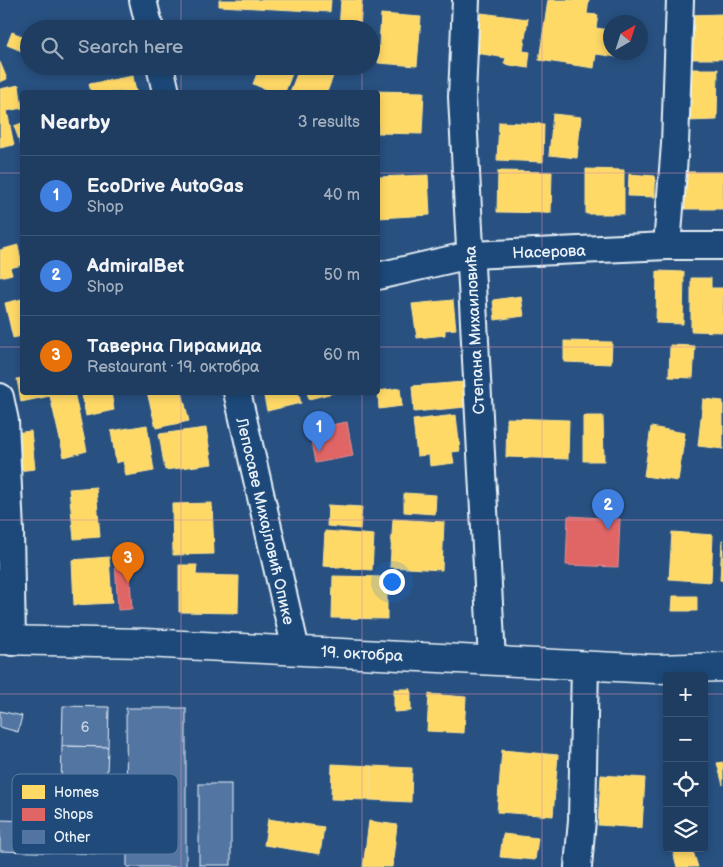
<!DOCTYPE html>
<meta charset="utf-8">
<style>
body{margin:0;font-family:"Balsamiq Sans",sans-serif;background:#2b486a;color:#f1f3f6}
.controls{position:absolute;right:15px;bottom:15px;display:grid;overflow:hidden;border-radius:5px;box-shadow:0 2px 8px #0003}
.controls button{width:45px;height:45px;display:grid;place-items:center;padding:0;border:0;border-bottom:1px solid #3c5676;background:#1e3d61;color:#f1f3f6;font:25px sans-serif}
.compass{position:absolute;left:603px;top:15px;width:45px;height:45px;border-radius:50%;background:#1e3d61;box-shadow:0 2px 8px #0003;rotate:39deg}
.you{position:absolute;left:391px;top:581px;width:18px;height:18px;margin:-12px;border:4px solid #fff;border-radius:50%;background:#1a73e8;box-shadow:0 0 0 8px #1a73e833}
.badge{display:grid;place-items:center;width:32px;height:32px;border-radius:50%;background:#e797bd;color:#fff;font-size:16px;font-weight:700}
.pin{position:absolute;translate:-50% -41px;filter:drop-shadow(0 1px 2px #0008)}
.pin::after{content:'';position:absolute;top:26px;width:18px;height:15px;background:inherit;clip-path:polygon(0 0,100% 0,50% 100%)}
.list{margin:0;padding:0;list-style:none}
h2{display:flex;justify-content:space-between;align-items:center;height:65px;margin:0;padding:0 20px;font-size:21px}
h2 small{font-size:16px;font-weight:400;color:#a1aebd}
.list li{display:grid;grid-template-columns:32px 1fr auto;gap:15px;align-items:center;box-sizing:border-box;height:80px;padding:0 20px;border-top:1px solid #3c5676}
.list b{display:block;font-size:19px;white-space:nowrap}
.list p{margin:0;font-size:16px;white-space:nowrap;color:#a1aebd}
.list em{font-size:16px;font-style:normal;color:#a1aebd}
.icon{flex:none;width:28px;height:28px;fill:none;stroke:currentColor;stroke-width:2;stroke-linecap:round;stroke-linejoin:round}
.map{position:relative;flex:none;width:723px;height:867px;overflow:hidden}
.search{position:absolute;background:#1e3d61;box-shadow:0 2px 8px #0003;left:20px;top:20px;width:360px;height:55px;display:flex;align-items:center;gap:12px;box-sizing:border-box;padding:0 18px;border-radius:28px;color:#a1aebd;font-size:19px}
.panel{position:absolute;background:#1e3d61;box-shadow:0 2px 8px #0003;left:20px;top:90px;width:360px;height:305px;border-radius:5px}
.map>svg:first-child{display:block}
.homes{fill:#ffd966;stroke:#f8e092}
.shops{fill:#e06666;stroke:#e29092}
.building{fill:#5274a2;stroke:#e8f1f8}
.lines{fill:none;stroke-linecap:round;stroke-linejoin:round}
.street-casing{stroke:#e8f1f8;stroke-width:30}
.secondary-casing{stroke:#e8f1f8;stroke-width:31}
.street{stroke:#1f4a7a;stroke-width:26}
.secondary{stroke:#1f4a7a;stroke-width:28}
.grid{fill:none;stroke:#d78fb1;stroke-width:1;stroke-opacity:0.55}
.labels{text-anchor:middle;stroke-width:5;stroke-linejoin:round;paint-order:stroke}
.number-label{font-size:14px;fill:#c2d2e2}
.street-label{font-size:16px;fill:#e8f1f8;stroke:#1f4a7a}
.key{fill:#1f4a7a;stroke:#5b7ca0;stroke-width:1}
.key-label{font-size:14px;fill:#e8f1f8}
</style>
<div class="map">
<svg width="723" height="867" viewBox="0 0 723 867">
<rect width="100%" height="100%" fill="#285181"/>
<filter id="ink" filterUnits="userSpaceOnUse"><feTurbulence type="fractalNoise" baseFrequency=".02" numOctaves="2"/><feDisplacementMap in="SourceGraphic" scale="10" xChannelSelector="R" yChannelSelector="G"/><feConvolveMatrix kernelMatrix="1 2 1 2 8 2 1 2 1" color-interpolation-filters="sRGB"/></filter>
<g filter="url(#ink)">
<g class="homes">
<polygon points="219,0 331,0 330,12 219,6"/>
<polygon points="341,0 362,0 360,29 339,29"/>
<polygon points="548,0 589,0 587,14 598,15 596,28 610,30 610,52 625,52 624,58 596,54 594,68 539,60"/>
<polygon points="481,13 528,19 523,51 530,52 528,68 504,64 506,58 476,53"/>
<polygon points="381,14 421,17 417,66 378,63"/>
<polygon points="723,14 723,59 689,59 688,15"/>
<polygon points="12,32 29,39 29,54 7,45"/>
<polygon points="0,62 7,79 0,82"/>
<polygon points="260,66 295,66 285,92 272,92 253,84"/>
<polygon points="300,66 337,66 327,92 290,92"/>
<polygon points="687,69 718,69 717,120 687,121"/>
<polygon points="133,76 136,92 91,92 89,84"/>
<polygon points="19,85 22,108 7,111 14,145 0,148 0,89"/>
<polygon points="372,91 424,92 422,134 378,133 378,92 372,92"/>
<polygon points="553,114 581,117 577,158 549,155"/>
<polygon points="499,122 544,124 543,162 497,160"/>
<polygon points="22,123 22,148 14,126"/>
<polygon points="586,169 624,170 624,214 586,214"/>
<polygon points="498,171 552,172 551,213 497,212"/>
<rect x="679" y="172" width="44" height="37"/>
<polygon points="629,174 655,176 655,197 628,196"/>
<polygon points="428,175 430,215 378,218 378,177"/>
<polygon points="18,245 22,265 10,268 12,274 0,277 0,250"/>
<polygon points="657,271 684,272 683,324 656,323"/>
<polygon points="691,278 711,278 711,288 723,288 723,332 691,331"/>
<polygon points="521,296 524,316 495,320 493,300"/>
<polygon points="22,299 22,336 13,338 5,303"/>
<polygon points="453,300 456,329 445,330 445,335 417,338 412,304"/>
<polygon points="564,341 612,342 611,364 564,362"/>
<polygon points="670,345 695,346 693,378 669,377"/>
<polygon points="22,378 22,392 74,392 87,451 64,457 50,396 21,402 17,379"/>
<polygon points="464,382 466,407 414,412 412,386"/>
<polygon points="400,388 402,406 379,409 378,391"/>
<polygon points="96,392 111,392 114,410 86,416 82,395"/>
<polygon points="147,392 182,392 189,421 156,428"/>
<polygon points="263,392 298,392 301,403 267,411"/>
<polygon points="307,392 337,392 309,399"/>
<polygon points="703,399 723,401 723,449 698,446"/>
<polygon points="456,415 460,451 452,452 454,463 430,466 429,455 417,456 413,420"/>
<polygon points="583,416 603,416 604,461 583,461"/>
<polygon points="507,418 569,420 568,459 506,457"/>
<polygon points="147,425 154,471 126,476 123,461 116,463 111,431"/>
<polygon points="651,427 685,433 678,481 644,476"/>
<polygon points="206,428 212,464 165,470 159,434"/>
<polygon points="31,431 35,469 18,471 14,433"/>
<polygon points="96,487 100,537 74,539 69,489"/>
<polygon points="404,493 436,495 435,514 404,512"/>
<polygon points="212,503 214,554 173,555 172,504"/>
<polygon points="328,505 362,507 360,529 327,526"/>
<polygon points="393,519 444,522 442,570 390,567"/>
<polygon points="325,531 374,535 372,570 323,566"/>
<polygon points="672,532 713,535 711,582 669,579"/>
<polygon points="722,540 723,540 723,581 720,580"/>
<polygon points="109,557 112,603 74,605 72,560"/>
<polygon points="179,565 197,565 196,575 239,576 238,613 179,612"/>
<polygon points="333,576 387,577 387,619 332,618"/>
<polygon points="673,596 697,596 697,611 672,611"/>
<polygon points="394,689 411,689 411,711 394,712"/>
<polygon points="429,694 466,697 464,733 427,731"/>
<polygon points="502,750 558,755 553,816 497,812"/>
<polygon points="723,762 723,785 717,763"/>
<polygon points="332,764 372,766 370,800 331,799"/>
<polygon points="372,766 412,768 411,802 370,800"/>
<polygon points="601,775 645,778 642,828 598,825"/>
<polygon points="268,819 324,827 320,854 264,845"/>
<polygon points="369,821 397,825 392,867 363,867"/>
<polygon points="503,834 538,838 535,860 500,857"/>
<polygon points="672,848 692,848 698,867 677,867"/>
</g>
<g class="shops">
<polygon points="347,422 353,456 315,463 309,429"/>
<polygon points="568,516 620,519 618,567 566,565"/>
<polygon points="129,562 132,609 118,610 115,563"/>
</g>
<g class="building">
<polygon points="63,706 109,707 108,747 62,746"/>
<polygon points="126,708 186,708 186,867 127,867"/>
<polygon points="0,711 22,716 18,732 0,727"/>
<polygon points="62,746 108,747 104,854 0,851 0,820 60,822"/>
<rect x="199" y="784" width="32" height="81"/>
</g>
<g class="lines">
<defs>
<g id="street">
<polyline points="143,0 150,29"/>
<polyline points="466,0 462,97 492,660"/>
<polyline points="160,66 166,92"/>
<polyline points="667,246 675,144 680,0"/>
<polyline points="378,276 470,255 667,246 723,246"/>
<polyline points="237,392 296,650"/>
<polyline points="0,397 5,421 10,532 12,642"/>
<polyline points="578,867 582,820 585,665"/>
</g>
<polyline id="secondary" points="0,640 144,643 656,669 723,667"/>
</defs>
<use href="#street" class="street-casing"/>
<use href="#secondary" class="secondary-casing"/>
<use href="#street" class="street"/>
<use href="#secondary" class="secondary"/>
</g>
</g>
<path class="grid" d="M181 0V29M362 0V29M542 0V867M181 66V92M362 66V92M0 173H22M378 173H723M0 347H22M378 347H723M181 392V867M362 392V867M0 520H723M0 694H667M704 694H723"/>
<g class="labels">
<g class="number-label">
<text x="85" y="732">6</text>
</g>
<g class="street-label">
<text transform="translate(549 251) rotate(-2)" y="6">Насерова</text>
<text transform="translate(474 330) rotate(-93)" y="6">Степана Михаиловића</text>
<text transform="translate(266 521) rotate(77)" y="6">Лепосаве Михајловић Опике</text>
<text transform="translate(362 653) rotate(3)" y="6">19. октобра</text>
</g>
</g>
<rect x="12" y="774" width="166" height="80" rx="8" class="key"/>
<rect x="22" y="785" width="23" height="14" fill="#ffd966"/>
<rect x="22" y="808" width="23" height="13" fill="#e06666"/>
<rect x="22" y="830" width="23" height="14" fill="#5274a2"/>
<g class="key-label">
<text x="54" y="797">Homes</text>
<text x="54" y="819">Shops</text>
<text x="54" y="842">Other</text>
</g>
</svg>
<div class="controls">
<button>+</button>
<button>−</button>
<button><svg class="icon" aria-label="locate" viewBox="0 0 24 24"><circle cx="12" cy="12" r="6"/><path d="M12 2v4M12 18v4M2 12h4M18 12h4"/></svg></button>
<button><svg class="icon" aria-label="layers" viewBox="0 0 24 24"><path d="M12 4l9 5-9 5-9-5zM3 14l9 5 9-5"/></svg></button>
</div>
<svg class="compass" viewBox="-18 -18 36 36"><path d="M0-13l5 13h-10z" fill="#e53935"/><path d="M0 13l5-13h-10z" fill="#a1aebd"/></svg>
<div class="you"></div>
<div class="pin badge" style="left:319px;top:452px;background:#3f7fe0">1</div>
<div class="pin badge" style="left:608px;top:530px;background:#3f7fe0">2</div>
<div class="pin badge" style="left:128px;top:583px;background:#e8710a">3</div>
<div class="search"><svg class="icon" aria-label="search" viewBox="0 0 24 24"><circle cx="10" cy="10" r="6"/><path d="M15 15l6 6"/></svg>Search here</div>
<section class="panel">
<h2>Nearby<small>3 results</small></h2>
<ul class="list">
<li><span class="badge" style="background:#3f7fe0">1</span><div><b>EcoDrive AutoGas</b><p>Shop</p></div><em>40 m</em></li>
<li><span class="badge" style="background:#3f7fe0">2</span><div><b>AdmiralBet</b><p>Shop</p></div><em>50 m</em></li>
<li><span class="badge" style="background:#e8710a">3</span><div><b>Таверна Пирамида</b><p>Restaurant · 19. октобра</p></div><em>60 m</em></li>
</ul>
</section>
</div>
